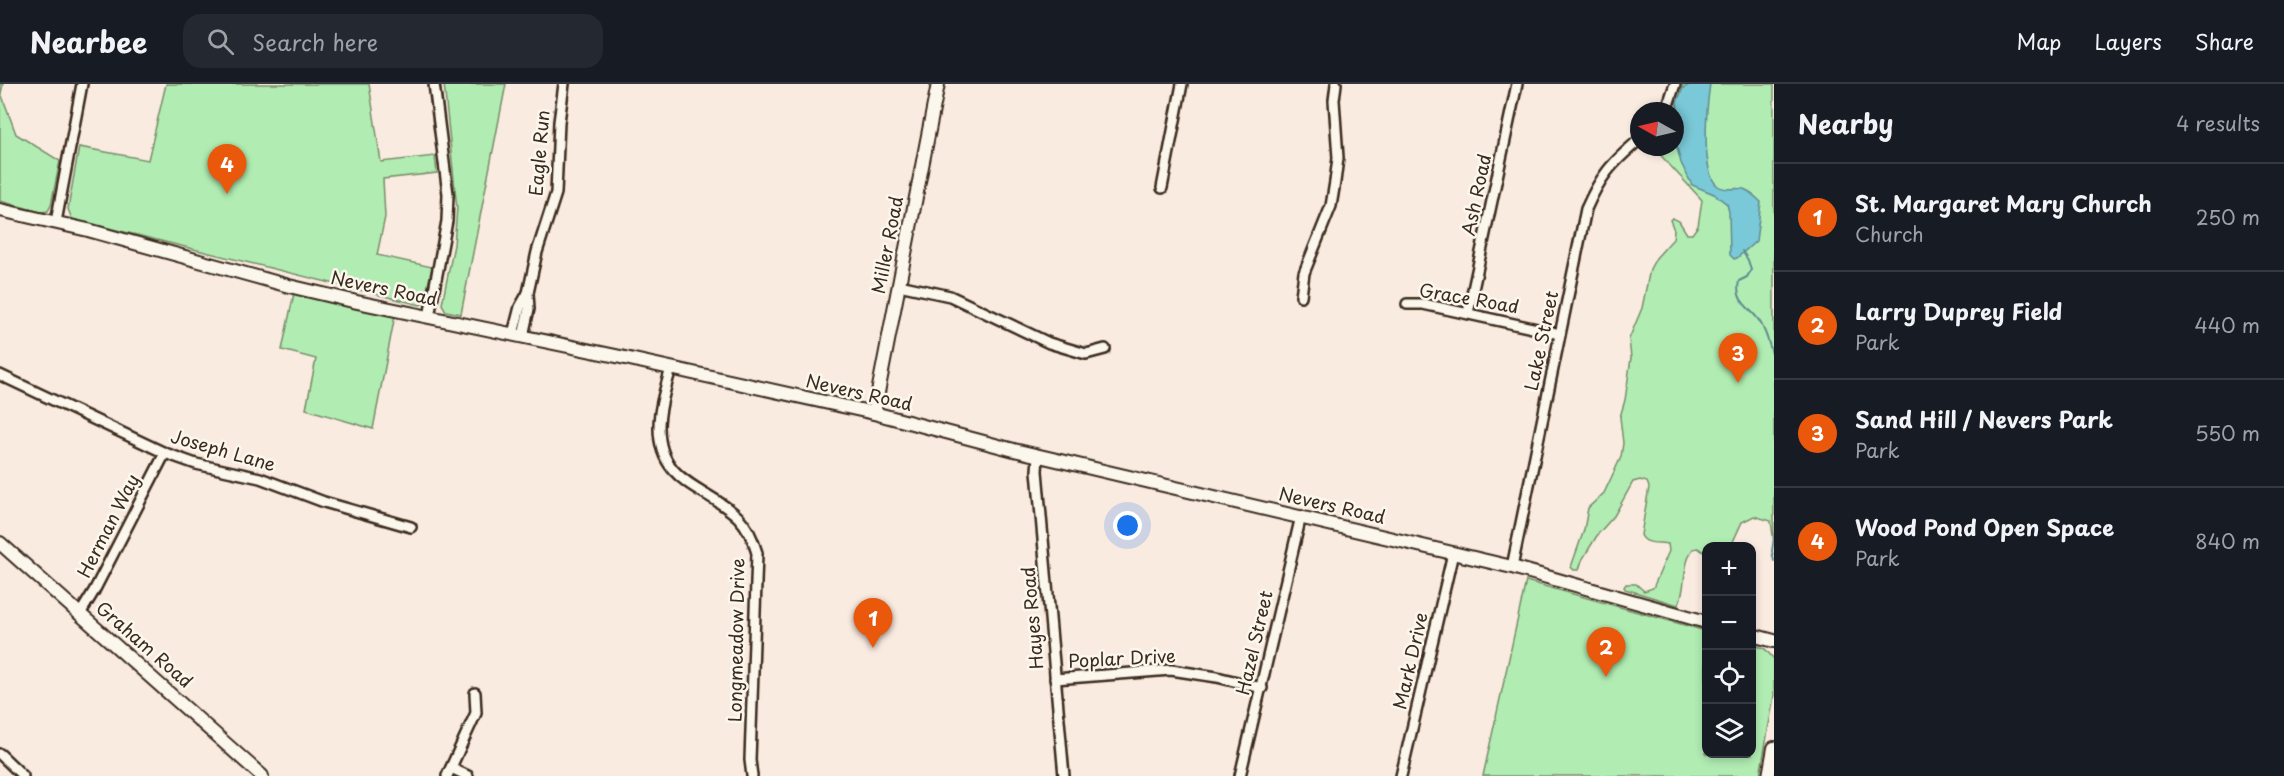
<!DOCTYPE html>
<meta charset="utf-8">
<style>
body{margin:0;font-family:"Playpen Sans",sans-serif;background:#242831;color:#f1f3f6}
.controls{position:absolute;right:18px;bottom:18px;display:grid;overflow:hidden;border-radius:12px;box-shadow:0 3px 9px #0003}
.controls button{width:54px;height:54px;display:grid;place-items:center;padding:0;border:0;border-bottom:2px solid #363941;background:#171b24;color:#f1f3f6;font:30px sans-serif}
.compass{position:absolute;left:1630px;top:18px;width:54px;height:54px;border-radius:50%;background:#171b24;box-shadow:0 3px 9px #0003;rotate:278deg}
.you{position:absolute;left:1128px;top:442px;width:21px;height:21px;margin:-15px;border:4px solid #fff;border-radius:50%;background:#1a73e8;box-shadow:0 0 0 9px #1a73e833}
.badge{display:grid;place-items:center;width:39px;height:39px;border-radius:50%;background:#ea580c;color:#fff;font-size:20px;font-weight:700}
.pin{position:absolute;translate:-50% -50px;filter:drop-shadow(0 2px 3px #0008)}
.pin::after{content:'';position:absolute;top:32px;width:21px;height:18px;background:inherit;clip-path:polygon(0 0,100% 0,50% 100%)}
.list{margin:0;padding:0;list-style:none}
h2{display:flex;justify-content:space-between;align-items:center;height:78px;margin:0;padding:0 24px;font-size:26px}
h2 small{font-size:20px;font-weight:400;color:#9ea1a6}
.list li{display:grid;grid-template-columns:39px 1fr auto;gap:18px;align-items:center;box-sizing:border-box;height:108px;padding:0 24px;border-top:2px solid #363941}
.list b{display:block;font-size:22px;white-space:nowrap}
.list p{margin:0;font-size:20px;white-space:nowrap;color:#9ea1a6}
.list em{font-size:20px;font-style:normal;color:#9ea1a6}
.icon{flex:none;width:33px;height:33px;fill:none;stroke:currentColor;stroke-width:2;stroke-linecap:round;stroke-linejoin:round}
.map{position:relative;flex:none;width:1774px;height:692px;overflow:hidden}
header{display:flex;align-items:center;gap:36px;box-sizing:border-box;height:84px;padding:0 30px;background:#171b24;border-bottom:2px solid #363941}
header strong{font-size:28px}
nav{display:flex;gap:33px;margin-inline-start:auto;font-size:21px}
.search{width:420px;height:54px;background:#242831;display:flex;align-items:center;gap:15px;box-sizing:border-box;padding:0 21px;border-radius:18px;color:#9ea1a6;font-size:22px}
main{display:flex}
aside{flex:1;background:#171b24}
.map>svg:first-child{display:block}
.green{fill:#b1edb3;stroke:#768c68;stroke-width:1.5}
.water{fill:#7ac9d8;stroke:#61898e;stroke-width:1.5}
.lines{fill:none;stroke-linecap:round;stroke-linejoin:round}
.stream{stroke:#61898e;stroke-width:2}
.minor-casing{stroke:#3b2a1e;stroke-width:14}
.tertiary-casing{stroke:#3b2a1e;stroke-width:16}
.minor{stroke:#fbf7ec;stroke-width:9}
.tertiary{stroke:#fbf7ec;stroke-width:12}
.labels{text-anchor:middle;stroke-width:5;stroke-linejoin:round;paint-order:stroke}
.street-label{font-size:18px;fill:#3b2a1e;stroke:#fbf7ec}
</style>
<header>
<strong>Nearbee</strong>
<div class="search"><svg class="icon" aria-label="search" viewBox="0 0 24 24"><circle cx="10" cy="10" r="6"/><path d="M15 15l6 6"/></svg>Search here</div>
<nav><a>Map</a><a>Layers</a><a>Share</a></nav>
</header>
<main>
<div class="map">
<svg width="1774" height="692" viewBox="0 0 1774 692">
<rect width="100%" height="100%" fill="#faebe1"/>
<filter id="ink" filterUnits="userSpaceOnUse"><feTurbulence type="fractalNoise" baseFrequency=".0167" numOctaves="2"/><feDisplacementMap in="SourceGraphic" scale="12" xChannelSelector="R" yChannelSelector="G"/><feConvolveMatrix kernelMatrix="1 2 1 2 8 2 1 2 1" color-interpolation-filters="sRGB"/></filter>
<g filter="url(#ink)">
<g class="green">
<polygon points="0,0 3,0 1,9 16,50 60,77 51,121 48,127 41,128 0,117"/>
<polygon points="166,0 369,0 381,78 435,72 437,89 383,95 385,133 377,171 432,183 424,219 420,221 72,135 68,125 79,63 148,76"/>
<polygon points="444,0 506,0 461,230 446,227 442,220 454,161 457,124"/>
<path d="M1683 0H1774V459L1771 437 1754 432 1742 438 1731 462 1706 463V470L1698 464 1693 465C1681 482 1687 506 1678 521L1625 505 1624 503 1626 500H1636L1644 507 1653 504 1669 467 1668 460C1658 458 1645 461 1641 451L1649 403 1647 398 1640 396 1633 398 1614 432 1598 450 1582 476 1579 486H1574L1571 483 1584 446 1588 424 1604 409 1621 373 1623 359 1620 333 1625 316 1631 274 1629 255 1642 224 1650 185 1656 174 1673 155 1674 146 1670 136 1672 134 1679 137 1687 150H1692L1698 142 1702 116 1653 63H1675V28Z"/>
<polygon points="294,209 395,231 373,345 306,325 316,275 282,266"/>
<polygon points="1526,497 1706,547 1706,670 1752,670 1752,560 1765,565 1774,575 1774,612 1760,692 1483,692"/>
</g>
<path class="water" d="M1691 0H1710C1707 20 1700 89 1718 102 1727 108 1738 102 1746 106 1751 108 1756 114 1761 118L1756 157 1737 174 1734 175 1730 171 1729 128 1727 120 1714 110 1692 101 1681 79 1675 56 1679 33 1677 18 1683 4Z"/>
<g class="lines">
<g class="stream">
<path d="M1742 167 1748 176 1751 186 1747 193 1739 197C1734 219 1751 223 1760 238 1767 249 1770 264 1774 276"/>
<polyline points="1774,454 1772,467 1774,477"/>
</g>
<defs>
<g id="minor">
<polyline points="1666,27 1675,0"/>
<polyline points="1162,104 1182,0"/>
<polyline points="56,138 82,0"/>
<polyline points="899,201 950,212 1049,259 1086,270 1105,265"/>
<polyline points="1301,212 1304,189 1331,122 1335,98 1338,74 1334,16 1336,0"/>
<polyline points="1407,220 1423,220 1560,250"/>
<polyline points="1468,229 1517,0"/>
<polyline points="429,233 447,137 448,110 434,0"/>
<polyline points="513,250 520,223 528,209"/>
<polyline points="523,252 529,225 528,209 537,168 556,109 559,38 564,0"/>
<path d="M671 284C666 303 659 323 659 343 659 400 706 402 738 433 748 443 753 455 757 469L750 676 752 692"/>
<polyline points="0,291 165,369 196,380 260,394 324,418 411,443"/>
<polyline points="1038,372 1037,387 1064,692"/>
<path d="M1512 483 1586 125C1601 91 1611 80 1639 56"/>
<polyline points="80,530 94,507 165,369"/>
<polyline points="1055,595 1171,586 1217,593 1262,604"/>
<polyline points="0,670 23,692"/>
<polyline points="451,684 468,692"/>
<polyline points="447,692 476,629 475,609"/>
<polyline points="1240,692 1301,432"/>
<polyline points="1401,692 1453,469"/>
</g>
<g id="tertiary">
<polyline points="0,126 88,146 289,202 357,218 616,272 874,329 1014,366 1512,483 1706,538"/>
<polyline points="874,329 938,0"/>
<polyline points="0,459 262,692"/>
<polyline points="1752,551 1774,557"/>
<polyline points="1769,692 1774,664"/>
</g>
</defs>
<use href="#minor" class="minor-casing"/>
<use href="#tertiary" class="tertiary-casing"/>
<use href="#minor" class="minor"/>
<use href="#tertiary" class="tertiary"/>
</g>
</g>
<g class="labels">
<g class="street-label">
<text transform="translate(540 69) rotate(-85)" y="6">Eagle Run</text>
<text transform="translate(1477 111) rotate(-78)" y="6">Ash Road</text>
<text transform="translate(888 161) rotate(-79)" y="6">Miller Road</text>
<text transform="translate(384 205) rotate(12)" y="6">Nevers Road</text>
<text transform="translate(1469 215) rotate(10)" y="6">Grace Road</text>
<text transform="translate(1542 257) rotate(-78)" y="6">Lake Street</text>
<text transform="translate(859 309) rotate(13)" y="6">Nevers Road</text>
<text transform="translate(223 367) rotate(16)" y="6">Joseph Lane</text>
<text transform="translate(1332 422) rotate(13)" y="6">Nevers Road</text>
<text transform="translate(109 442) rotate(-63)" y="6">Herman Way</text>
<text transform="translate(1033 534) rotate(-95)" y="6">Hayes Road</text>
<text transform="translate(737 556) rotate(-89)" y="6">Longmeadow Drive</text>
<text transform="translate(1255 559) rotate(-77)" y="6">Hazel Street</text>
<text transform="translate(144 561) rotate(41)" y="6">Graham Road</text>
<text transform="translate(1122 575) rotate(-3)" y="6">Poplar Drive</text>
<text transform="translate(1411 577) rotate(-77)" y="6">Mark Drive</text>
</g>
</g>
</svg>
<div class="controls">
<button>+</button>
<button>−</button>
<button><svg class="icon" aria-label="locate" viewBox="0 0 24 24"><circle cx="12" cy="12" r="6"/><path d="M12 2v4M12 18v4M2 12h4M18 12h4"/></svg></button>
<button><svg class="icon" aria-label="layers" viewBox="0 0 24 24"><path d="M12 4l9 5-9 5-9-5zM3 14l9 5 9-5"/></svg></button>
</div>
<svg class="compass" viewBox="-18 -18 36 36"><path d="M0-13l5 13h-10z" fill="#e53935"/><path d="M0 13l5-13h-10z" fill="#9ea1a6"/></svg>
<div class="you"></div>
<div class="pin badge" style="left:873px;top:564px">1</div>
<div class="pin badge" style="left:1606px;top:593px">2</div>
<div class="pin badge" style="left:1738px;top:299px">3</div>
<div class="pin badge" style="left:227px;top:110px">4</div>
</div>
<aside>
<h2>Nearby<small>4 results</small></h2>
<ul class="list">
<li><span class="badge">1</span><div><b>St. Margaret Mary Church</b><p>Church</p></div><em>250 m</em></li>
<li><span class="badge">2</span><div><b>Larry Duprey Field</b><p>Park</p></div><em>440 m</em></li>
<li><span class="badge">3</span><div><b>Sand Hill / Nevers Park</b><p>Park</p></div><em>550 m</em></li>
<li><span class="badge">4</span><div><b>Wood Pond Open Space</b><p>Park</p></div><em>840 m</em></li>
</ul>
</aside>
</main>
